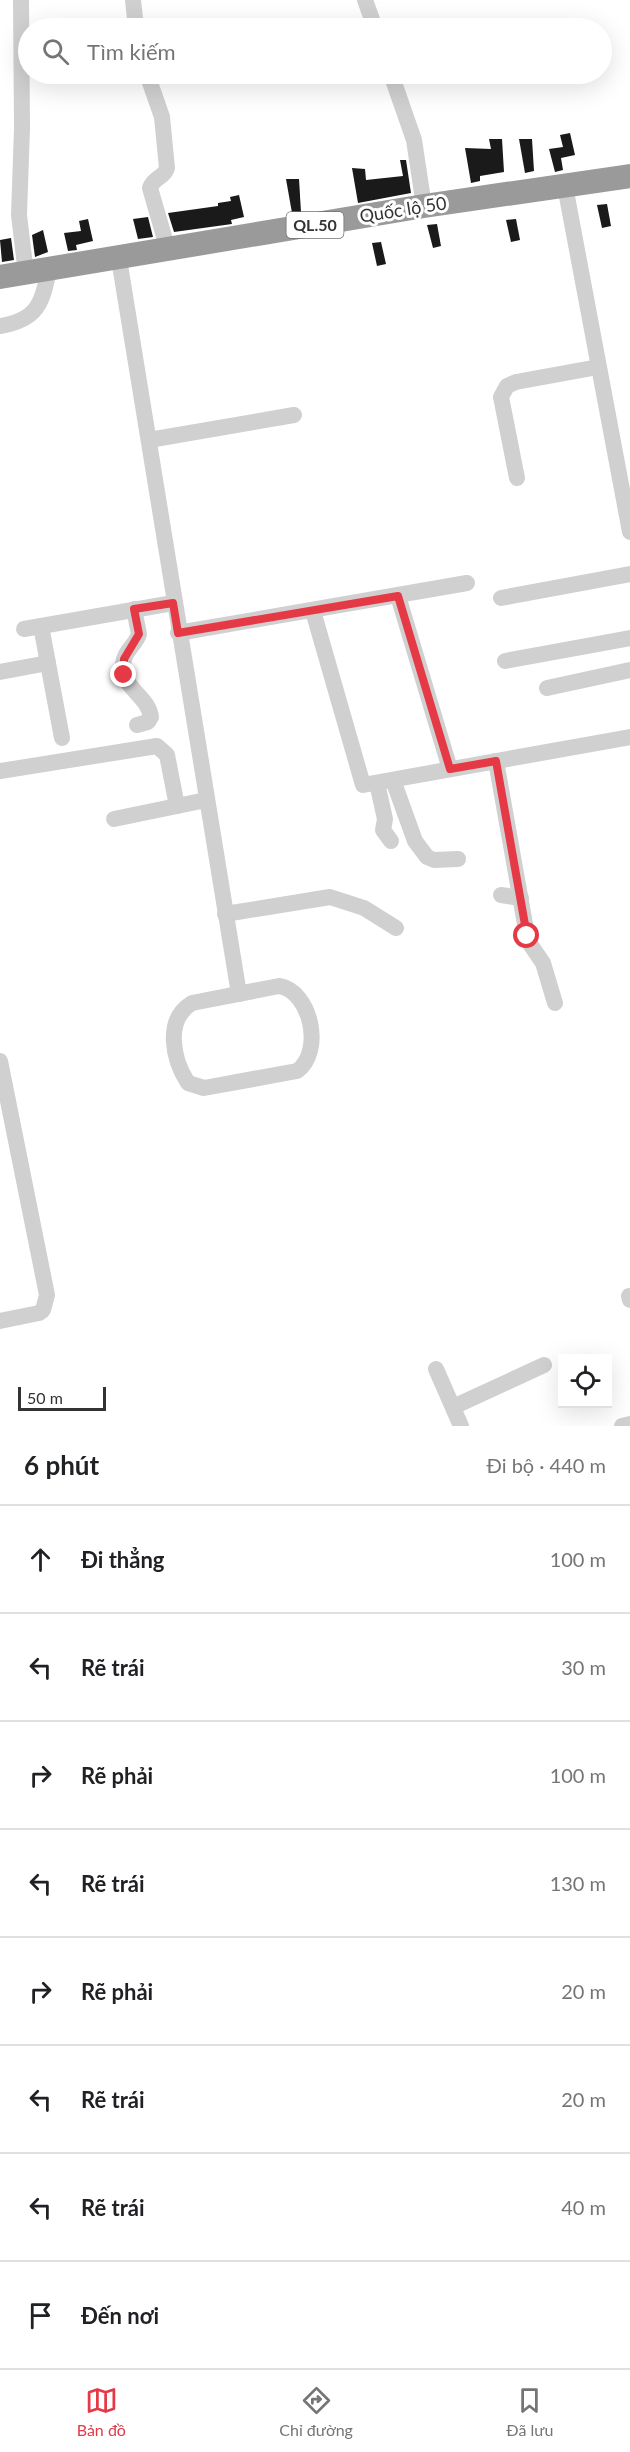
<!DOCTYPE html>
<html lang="vi">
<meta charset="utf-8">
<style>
body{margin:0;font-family:Lato,sans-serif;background:#f6f6f6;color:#202124}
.controls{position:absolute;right:18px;bottom:18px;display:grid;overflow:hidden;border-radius:0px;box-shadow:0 6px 24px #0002}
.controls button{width:54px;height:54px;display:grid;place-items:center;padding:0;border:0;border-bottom:2px solid #e0e0e0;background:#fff;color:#202124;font:30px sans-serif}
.scale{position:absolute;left:18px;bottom:15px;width:88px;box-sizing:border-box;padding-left:6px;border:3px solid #333;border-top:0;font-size:16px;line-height:21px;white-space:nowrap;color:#333;-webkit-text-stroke:4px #fff;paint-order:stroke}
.stop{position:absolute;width:18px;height:18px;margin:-14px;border:4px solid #e63946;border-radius:50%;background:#fff}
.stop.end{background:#e63946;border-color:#fff;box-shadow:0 2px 6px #0008}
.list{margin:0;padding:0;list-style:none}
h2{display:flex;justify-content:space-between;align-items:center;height:78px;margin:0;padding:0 24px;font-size:26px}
h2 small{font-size:20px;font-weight:400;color:#757577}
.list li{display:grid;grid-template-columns:39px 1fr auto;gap:18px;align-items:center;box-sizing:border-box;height:108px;padding:0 24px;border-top:2px solid #e0e0e0}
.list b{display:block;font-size:22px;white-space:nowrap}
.list em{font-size:20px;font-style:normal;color:#757577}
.icon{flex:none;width:33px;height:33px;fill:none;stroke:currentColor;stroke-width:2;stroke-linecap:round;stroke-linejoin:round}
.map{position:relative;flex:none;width:630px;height:1426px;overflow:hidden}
.search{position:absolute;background:#fff;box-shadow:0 6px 24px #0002;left:18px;right:18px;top:18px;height:66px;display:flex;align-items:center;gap:15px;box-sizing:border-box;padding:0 21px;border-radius:33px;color:#757577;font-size:22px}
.sheet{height:942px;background:#fff}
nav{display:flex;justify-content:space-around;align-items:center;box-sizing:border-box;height:84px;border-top:2px solid #e0e0e0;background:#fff;font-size:16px;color:#757577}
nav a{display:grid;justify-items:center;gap:3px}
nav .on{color:#e63946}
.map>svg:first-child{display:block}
.building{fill:#1a1a1a}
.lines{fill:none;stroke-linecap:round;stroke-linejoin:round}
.minor{stroke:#d0d0d0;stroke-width:16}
.highway{stroke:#9a9a9a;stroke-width:24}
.route{stroke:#e63946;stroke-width:8}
.labels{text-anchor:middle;stroke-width:6;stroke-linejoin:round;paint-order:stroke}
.shield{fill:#fff;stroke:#707070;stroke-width:1.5}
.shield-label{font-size:16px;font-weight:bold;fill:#333}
.street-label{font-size:18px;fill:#333;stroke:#fff}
</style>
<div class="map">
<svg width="630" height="1426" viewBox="0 0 630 1426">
<rect width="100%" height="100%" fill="#fff"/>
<g class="building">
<polygon points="570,133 575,155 561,158 563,170 555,172 549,149 563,147 560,135"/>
<polygon points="489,139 502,139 504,172 480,176 480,181 471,183 465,148 491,149"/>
<polygon points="519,139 532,139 534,171 525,173"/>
<polygon points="400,160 406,160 411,193 358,203 352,168 365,169 366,180 403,176"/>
<polygon points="286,179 299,179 301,212 292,213"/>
<polygon points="239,195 244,217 231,220 232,224 174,232 168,213 218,206 218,203 231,201 230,197"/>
<polygon points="607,204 611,226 602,228 597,205"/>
<polygon points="148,217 153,237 138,239 133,219"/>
<polygon points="88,219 93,241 76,245 77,250 68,251 64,233 81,231 79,221"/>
<polygon points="516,219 520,240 511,242 506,220"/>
<polygon points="437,224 441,246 433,248 427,225"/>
<polygon points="43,230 48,252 35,257 32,235"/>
<polygon points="11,238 14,260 2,262 0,240"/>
<polygon points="381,242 386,264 377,266 372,243"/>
</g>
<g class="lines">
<g class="minor">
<polyline points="21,0 22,128 19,215 26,274"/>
<polyline points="133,0 136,28"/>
<polyline points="365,0 375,28"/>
<path d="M147 74 162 117 167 168C165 177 153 178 150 188L168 250"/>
<polyline points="391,74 414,140 424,206"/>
<polyline points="565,186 630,532"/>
<polyline points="119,259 239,994"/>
<path d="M0 326C37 320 42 304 49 270"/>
<polyline points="149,440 294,415"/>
<polyline points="517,478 501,397 507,386 516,382 598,367"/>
<polyline points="398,596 450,769"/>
<polyline points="501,598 630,574"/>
<path d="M134 609 139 634C136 644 127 649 124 659 116 686 148 694 151 717L148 722 137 725"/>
<polyline points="313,611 363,785 630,737"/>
<polyline points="41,626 62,738"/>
<polyline points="24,629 173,603"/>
<polyline points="178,633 467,583"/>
<polyline points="505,661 630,638"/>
<polyline points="0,672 48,663"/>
<polyline points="547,688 630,670"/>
<polyline points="496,761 528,941 543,963 555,1003"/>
<polyline points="0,771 157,746 167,755 177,806"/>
<polyline points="393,780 415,841 427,857 434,860 458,859"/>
<polyline points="377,783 385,819 383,830 391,841"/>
<polyline points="114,819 206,800"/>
<polyline points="501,895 521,898"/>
<polyline points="225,914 330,897 364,908 396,928"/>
<path d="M279 986C311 991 324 1052 297 1071L204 1088 188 1083C173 1060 164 1020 192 1003Z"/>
<polyline points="0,1061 47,1295 43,1310 39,1313 0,1321"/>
<polyline points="629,1296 630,1300"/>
<polyline points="436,1369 461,1426"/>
<polyline points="453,1407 544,1365"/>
<polyline points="622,1426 630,1424"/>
</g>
<polyline class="highway" points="0,277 424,206 630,176"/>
</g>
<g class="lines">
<polyline class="route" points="124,675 124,659 139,634 134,609 173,603 178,633 398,596 450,769 496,761 527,936"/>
</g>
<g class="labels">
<rect class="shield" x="286.5" y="212" width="57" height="26" rx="4.5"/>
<g class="shield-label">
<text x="315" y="231">QL.50</text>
</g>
<g class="street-label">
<text transform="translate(403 210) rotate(-9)" y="6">Quốc lộ 50</text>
</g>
</g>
</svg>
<div class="controls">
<button><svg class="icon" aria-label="locate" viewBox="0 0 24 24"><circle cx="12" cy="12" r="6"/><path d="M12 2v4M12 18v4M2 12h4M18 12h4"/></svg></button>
</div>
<div class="scale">50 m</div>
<div class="stop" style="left:527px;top:936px"></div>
<div class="stop end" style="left:124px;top:675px"></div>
<div class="search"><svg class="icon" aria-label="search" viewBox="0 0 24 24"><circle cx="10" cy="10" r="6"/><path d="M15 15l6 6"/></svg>Tìm kiếm</div>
</div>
<section class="sheet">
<h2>6 phút<small>Đi bộ · 440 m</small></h2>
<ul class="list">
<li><svg class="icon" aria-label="ahead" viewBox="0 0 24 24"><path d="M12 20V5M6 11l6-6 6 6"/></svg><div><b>Đi thẳng</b></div><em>100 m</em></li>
<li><svg class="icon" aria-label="left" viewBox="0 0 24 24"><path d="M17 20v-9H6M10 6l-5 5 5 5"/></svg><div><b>Rẽ trái</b></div><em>30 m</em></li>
<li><svg class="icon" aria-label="right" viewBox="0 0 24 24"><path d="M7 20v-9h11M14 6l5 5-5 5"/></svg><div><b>Rẽ phải</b></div><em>100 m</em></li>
<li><svg class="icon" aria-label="left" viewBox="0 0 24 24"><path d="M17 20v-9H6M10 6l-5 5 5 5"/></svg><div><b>Rẽ trái</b></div><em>130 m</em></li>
<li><svg class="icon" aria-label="right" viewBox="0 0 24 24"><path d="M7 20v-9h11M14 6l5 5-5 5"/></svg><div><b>Rẽ phải</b></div><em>20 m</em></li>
<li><svg class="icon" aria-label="left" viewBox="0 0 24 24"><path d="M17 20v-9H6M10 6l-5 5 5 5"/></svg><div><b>Rẽ trái</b></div><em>20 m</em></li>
<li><svg class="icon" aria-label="left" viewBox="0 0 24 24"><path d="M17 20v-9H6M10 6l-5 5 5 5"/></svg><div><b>Rẽ trái</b></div><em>40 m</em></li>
<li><svg class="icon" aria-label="arrive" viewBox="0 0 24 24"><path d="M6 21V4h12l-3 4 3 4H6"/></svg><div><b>Đến nơi</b></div></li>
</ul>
</section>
<nav>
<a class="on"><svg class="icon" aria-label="map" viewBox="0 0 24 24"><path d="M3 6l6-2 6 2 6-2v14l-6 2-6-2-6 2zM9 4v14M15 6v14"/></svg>Bản đồ</a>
<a><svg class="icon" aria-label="directions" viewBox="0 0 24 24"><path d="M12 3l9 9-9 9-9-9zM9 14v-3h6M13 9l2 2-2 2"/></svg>Chỉ đường</a>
<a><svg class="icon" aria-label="saved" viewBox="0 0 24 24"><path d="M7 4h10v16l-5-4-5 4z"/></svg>Đã lưu</a>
</nav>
